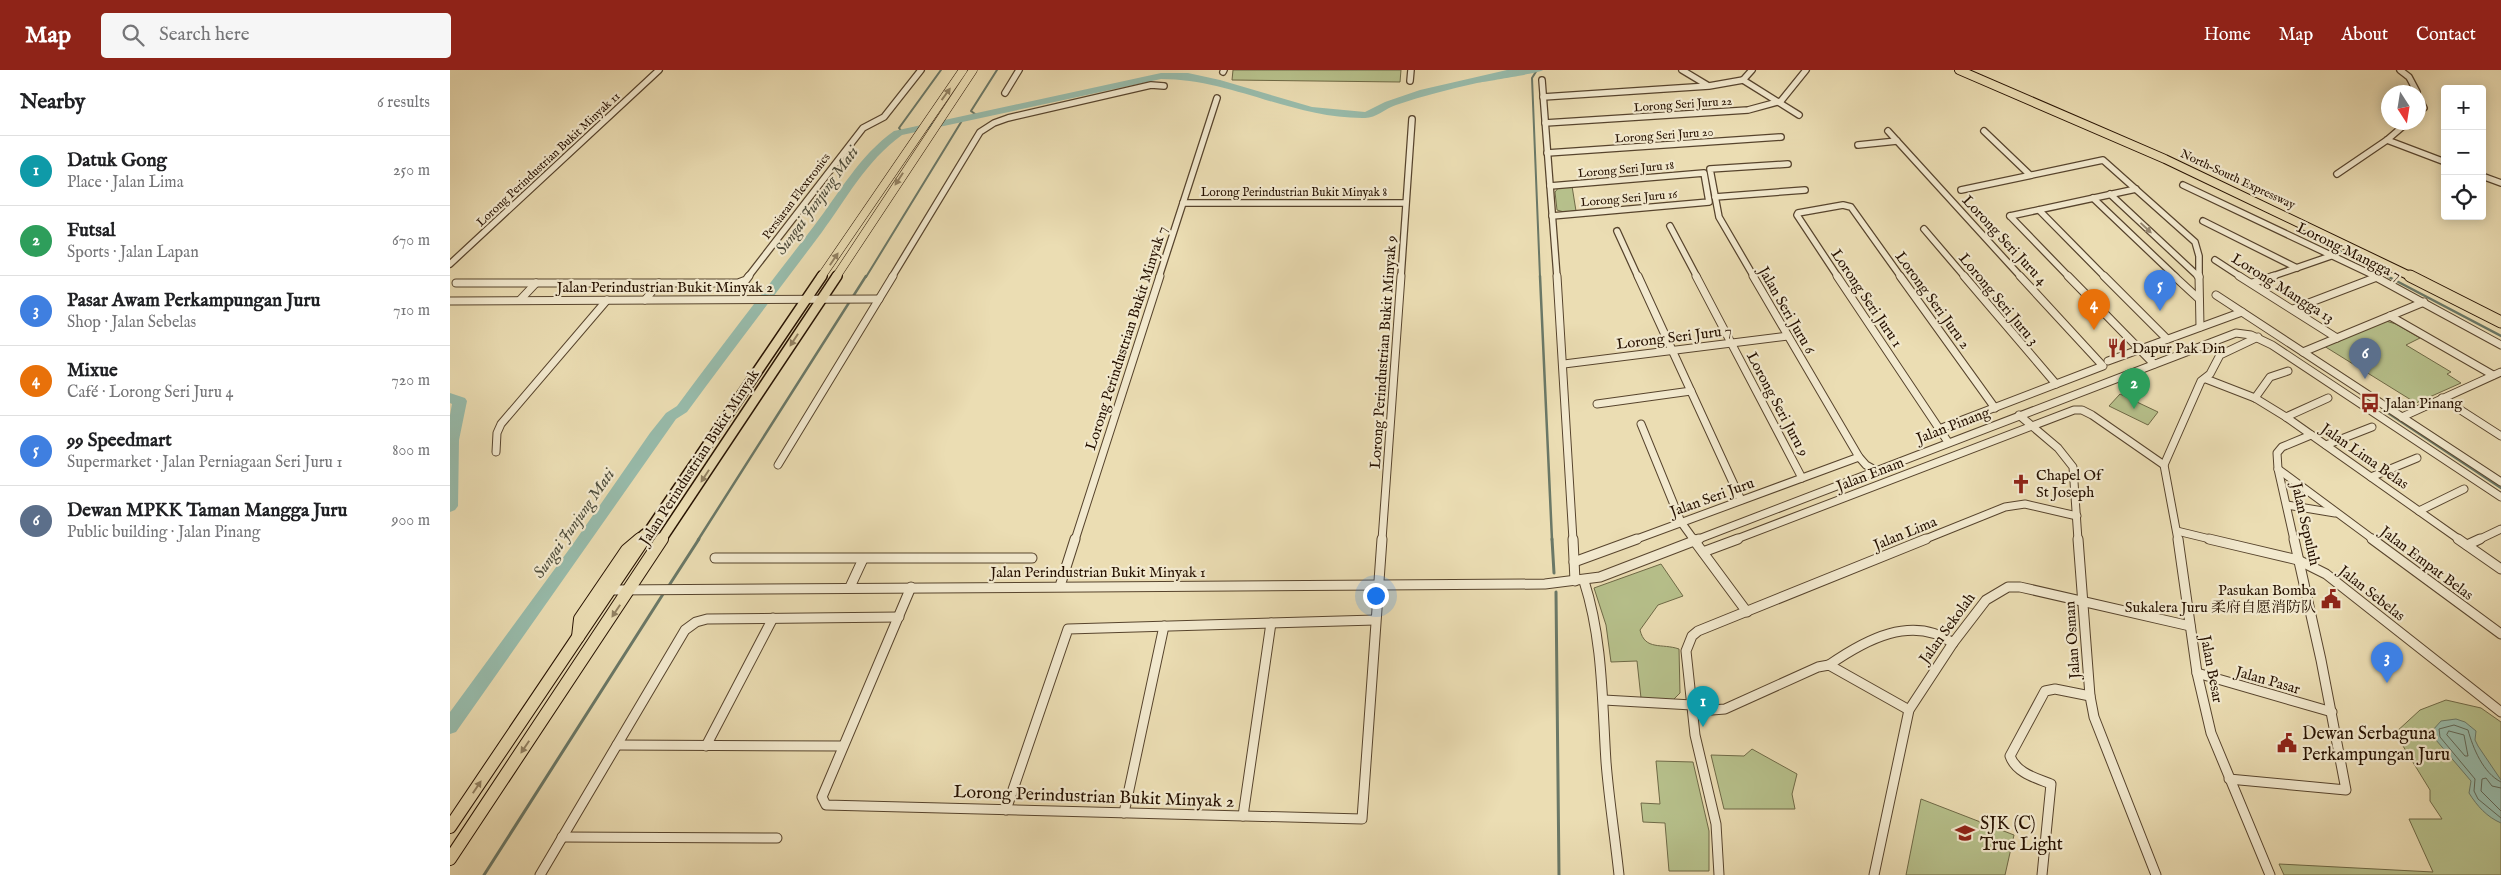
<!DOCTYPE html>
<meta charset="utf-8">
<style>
body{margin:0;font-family:"IM FELL English","Noto Serif SC",serif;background:#f6f6f6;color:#202124}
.controls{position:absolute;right:15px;top:15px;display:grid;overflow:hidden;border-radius:5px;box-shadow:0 2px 12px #0003}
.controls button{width:45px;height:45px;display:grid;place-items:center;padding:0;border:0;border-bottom:1px solid #e0e0e0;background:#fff;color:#202124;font:25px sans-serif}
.compass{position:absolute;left:1931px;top:15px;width:45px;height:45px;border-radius:50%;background:#fff;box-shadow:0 2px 12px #0003;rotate:168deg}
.you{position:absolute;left:925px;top:525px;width:18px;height:18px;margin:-12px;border:4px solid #fff;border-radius:50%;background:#1a73e8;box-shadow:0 0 0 8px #1a73e833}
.badge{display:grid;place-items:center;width:32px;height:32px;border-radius:50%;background:#8f2418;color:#fff;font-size:16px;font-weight:700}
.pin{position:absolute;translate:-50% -41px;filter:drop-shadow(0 1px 2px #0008)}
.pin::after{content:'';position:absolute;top:26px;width:18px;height:15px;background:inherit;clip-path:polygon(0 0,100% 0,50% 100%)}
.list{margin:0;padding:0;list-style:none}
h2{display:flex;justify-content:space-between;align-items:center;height:65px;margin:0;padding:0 20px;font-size:21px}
h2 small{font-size:16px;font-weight:400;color:#757577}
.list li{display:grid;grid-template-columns:32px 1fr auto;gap:15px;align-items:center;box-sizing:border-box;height:70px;padding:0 20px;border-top:1px solid #e0e0e0}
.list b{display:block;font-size:19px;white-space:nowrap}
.list p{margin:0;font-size:16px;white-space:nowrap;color:#757577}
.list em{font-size:16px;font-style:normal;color:#757577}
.icon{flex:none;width:28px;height:28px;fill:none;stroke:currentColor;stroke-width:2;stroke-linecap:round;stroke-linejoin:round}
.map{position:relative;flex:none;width:2051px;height:805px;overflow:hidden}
header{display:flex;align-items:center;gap:30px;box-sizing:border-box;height:70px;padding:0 25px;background:#8f2418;color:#fff}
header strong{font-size:24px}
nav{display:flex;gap:28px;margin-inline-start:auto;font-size:18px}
.search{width:350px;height:45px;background:#f6f6f6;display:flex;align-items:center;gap:12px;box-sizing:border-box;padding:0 18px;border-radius:5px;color:#757577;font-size:19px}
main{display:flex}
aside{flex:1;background:#fff}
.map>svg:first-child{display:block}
.green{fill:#b7c18c;stroke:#6e6946}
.water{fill:#98bcac;stroke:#6a7867}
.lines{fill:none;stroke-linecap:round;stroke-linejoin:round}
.shore{stroke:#5f6656;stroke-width:1}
.stream-far2{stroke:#6a7867;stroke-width:2}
.stream-far1{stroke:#6a7867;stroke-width:2.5}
.stream{stroke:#6a7867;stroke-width:3}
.river{fill:#98bcac;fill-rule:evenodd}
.minor-far2-casing{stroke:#57442d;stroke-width:8}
.minor-far1-casing{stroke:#57442d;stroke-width:9}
.minor-casing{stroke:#57442d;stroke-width:11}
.major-far2-casing{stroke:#261100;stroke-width:9}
.major-far1-casing{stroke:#261100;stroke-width:12}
.major-casing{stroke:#261100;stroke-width:14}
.highway-far1-casing{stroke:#261100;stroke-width:10}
.highway-casing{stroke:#261100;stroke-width:13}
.minor-far2{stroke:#f2e9ce;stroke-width:5.5}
.minor-far1{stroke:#f2e9ce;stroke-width:7}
.minor{stroke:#f2e9ce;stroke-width:9}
.major-far2{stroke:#ebddb3;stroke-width:8}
.major-far1{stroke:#ebddb3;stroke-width:9}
.major{stroke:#ebddb3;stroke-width:12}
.highway-far1{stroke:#ebddb3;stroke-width:8}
.highway{stroke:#ebddb3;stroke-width:11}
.oneway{fill:#928162}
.oneway2{fill:#968871}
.labels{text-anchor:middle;stroke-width:4.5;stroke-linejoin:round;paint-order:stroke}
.far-street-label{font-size:12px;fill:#261100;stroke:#f2e9ce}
.street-label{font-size:15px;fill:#261100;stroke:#f2e9ce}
.poi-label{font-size:15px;fill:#261100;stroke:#f2e9ce;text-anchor:start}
.water-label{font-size:16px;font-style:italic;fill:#4e4d3c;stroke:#f2e9ce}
.near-poi-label{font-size:18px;fill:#261100;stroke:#f2e9ce;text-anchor:start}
.near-street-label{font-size:18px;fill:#261100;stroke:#f2e9ce}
</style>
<header>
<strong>Map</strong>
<div class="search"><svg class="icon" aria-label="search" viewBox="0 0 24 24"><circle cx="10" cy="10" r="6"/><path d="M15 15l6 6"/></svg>Search here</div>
<nav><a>Home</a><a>Map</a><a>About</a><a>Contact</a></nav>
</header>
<main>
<aside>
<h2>Nearby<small>6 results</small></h2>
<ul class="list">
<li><span class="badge" style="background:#0f9aa8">1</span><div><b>Datuk Gong</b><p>Place · Jalan Lima</p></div><em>250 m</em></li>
<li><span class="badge" style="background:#2e9e5b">2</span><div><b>Futsal</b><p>Sports · Jalan Lapan</p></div><em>670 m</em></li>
<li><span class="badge" style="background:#3f7fe0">3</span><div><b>Pasar Awam Perkampungan Juru</b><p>Shop · Jalan Sebelas</p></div><em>710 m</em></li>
<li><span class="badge" style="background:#e8710a">4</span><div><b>Mixue</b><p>Café · Lorong Seri Juru 4</p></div><em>720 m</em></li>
<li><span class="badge" style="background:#3f7fe0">5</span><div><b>99 Speedmart</b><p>Supermarket · Jalan Perniagaan Seri Juru 1</p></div><em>800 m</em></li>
<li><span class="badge" style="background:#5c6f8a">6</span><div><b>Dewan MPKK Taman Mangga Juru</b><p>Public building · Jalan Pinang</p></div><em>900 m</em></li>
</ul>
</aside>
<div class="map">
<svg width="2051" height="805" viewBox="0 0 2051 805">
<rect width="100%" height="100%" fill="#ebddb3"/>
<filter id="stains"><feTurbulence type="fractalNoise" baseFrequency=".004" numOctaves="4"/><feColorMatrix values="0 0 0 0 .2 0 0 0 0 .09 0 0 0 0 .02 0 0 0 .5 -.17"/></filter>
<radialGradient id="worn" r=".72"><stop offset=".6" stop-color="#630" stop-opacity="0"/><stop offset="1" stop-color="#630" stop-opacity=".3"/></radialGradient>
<g class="green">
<polygon points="783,0 951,0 950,12 782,10"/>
<polygon points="1122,116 1126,141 1114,142 1107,140 1105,122 1109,117"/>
<polygon points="1936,251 1946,254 1970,268 1956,275 2001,302 1997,304 2011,313 1966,333 1874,276"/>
<polygon points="1670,324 1708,342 1698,355 1659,336"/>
<path d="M1211 494 1233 526 1208 535 1190 560C1195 581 1212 573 1229 579L1230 623 1223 630 1191 628 1187 591 1161 592 1156 555 1144 518Z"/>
<polygon points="1996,630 2031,638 2051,652 2051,805 1834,805 1829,794 1983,802 1959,749 1992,749 1980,731 1980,720 1945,663 1970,640"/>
<polygon points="1302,679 1347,704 1342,724 1345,739 1274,739 1261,685 1294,686"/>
<polygon points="1206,691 1243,692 1259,761 1259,801 1219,801 1215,753 1193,752 1191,733 1210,734"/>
<polygon points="1471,729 1564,765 1555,805 1456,805"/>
</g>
<path class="water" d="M2006 649 2015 652 2026 661 2025 670 2028 676 2051 710V753C2037 747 2027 736 2019 723L2021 711 1986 670 1982 661 1991 651Z"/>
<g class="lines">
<g class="shore">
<polygon points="1999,661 2014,665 2018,686 2015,686 1997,665"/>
<path d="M2051 712C2033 703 2023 678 2018 660L2004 655 1989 659 1990 667 2025 709 2024 721 2028 729 2051 748"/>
<polyline points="2051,718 2042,716 2036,708 2032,709 2031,721 2051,741"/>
</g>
<g class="stream-far2">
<polyline points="1087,0 1082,8 1090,207"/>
<polyline points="529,47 521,41 547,0"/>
<polyline points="452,62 449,58 491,0"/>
<polyline points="1869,170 1939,207"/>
<polyline points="416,207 513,49"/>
</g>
<g class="stream-far1">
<polyline points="1090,206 1102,470"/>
<polyline points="1937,206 2051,266"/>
<polyline points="1938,343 2051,418"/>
<polyline points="248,470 416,206"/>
</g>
<g class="stream">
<polyline points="1102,469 1104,503"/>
<polyline points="218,517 249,469"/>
<polyline points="1106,522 1109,805"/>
<polyline points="34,805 215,521"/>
</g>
<g class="river">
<path d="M1057 0H1093C1090 3 1037 11 1027 13 999 19 973 26 946 35 936 38 926 48 915 48 843 49 782 9 711 9L452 65C416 91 397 128 372 162 327 222 281 282 237 342L226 349 6 662 0 664V642L123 474 200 363 216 343 227 336C272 275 318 216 364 156 390 122 409 86 444 61L711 3H738L770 10 862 37 915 42 935 32 970 20Z"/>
<polygon points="0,323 15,328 17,331 9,370 8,436 5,440 0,442 0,345 2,334 0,333"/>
</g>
<defs>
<g id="minor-far2">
<polyline points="1232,0 1257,15"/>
<polyline points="1950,0 1959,7 1967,22"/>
<polyline points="773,2 774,0"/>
<polyline points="1092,10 1107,207"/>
<polyline points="1293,10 1349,45"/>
<polyline points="960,11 961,0"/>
<polyline points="555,23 569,0"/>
<polyline points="1968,26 1974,38 1968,43"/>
<polyline points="1093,27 1259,16 1293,10 1302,0"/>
<polyline points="1095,53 1298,40 1331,31 1356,0"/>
<polyline points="1438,61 1571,207"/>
<polyline points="1534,61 1580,105"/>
<polyline points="1937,70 1995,92"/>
<polyline points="1408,75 1447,71"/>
<polyline points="1097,83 1331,67"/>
<polyline points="1887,104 1937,70 1958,52"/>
<polyline points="2032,106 2051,113"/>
<polyline points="1733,115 1927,207"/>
<polyline points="1100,116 1254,103 1259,132 1102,146"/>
<polyline points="1511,120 1653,90 1745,172 1749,186 1749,207"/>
<polyline points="1660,124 1749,207"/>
<polyline points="1265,127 1355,120"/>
<polyline points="1643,128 1726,207"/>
<polyline points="733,133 955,133"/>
<polyline points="1589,140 1655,207"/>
<polyline points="1560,146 1619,207"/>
<polyline points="1560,146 1686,119"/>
<polyline points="1753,151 1847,198"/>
<polyline points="1220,156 1247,207"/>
<polyline points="1474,159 1515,207"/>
<polyline points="1167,161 1188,207"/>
<polyline points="1765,190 1791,207"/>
<polyline points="0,194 209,0"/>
<polyline points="298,207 413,58 434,47 471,0"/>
<polyline points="442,207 530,62 544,53 558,48 701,15 714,16"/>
<polyline points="709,207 767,28"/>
<polyline points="951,207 962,49"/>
<polyline points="1304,207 1269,147 1260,99 1338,94"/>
<polyline points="1388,207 1347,145 1348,143 1393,135 1401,137 1451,207"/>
<polyline points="1820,207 1881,186"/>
</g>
<g id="minor-far1">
<polyline points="1107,206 1123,470"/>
<polyline points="1188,206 1291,430"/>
<polyline points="1246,206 1352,408"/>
<polyline points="1303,206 1409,387 1416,395 1425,400"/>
<polyline points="1387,206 1498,372"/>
<polyline points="1450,206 1545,338"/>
<polyline points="1514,206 1606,314"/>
<polyline points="1618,206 1704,294"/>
<polyline points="1654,206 1717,269"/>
<polyline points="1724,206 1749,229"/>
<polyline points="1748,206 1749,207"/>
<polyline points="1749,206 1750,257"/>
<polyline points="1789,206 1887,268"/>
<polyline points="1924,206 2051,275"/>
<polyline points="6,213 288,213 296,210 299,206"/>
<polyline points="1802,213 1824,206"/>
<polyline points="1766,225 2051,412"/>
<polyline points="70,230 86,213"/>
<polyline points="195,230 209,213"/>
<polyline points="0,231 429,229"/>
<polyline points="1843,239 1927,207"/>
<polyline points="1940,246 2043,305"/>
<polyline points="1853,282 1974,232"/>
<polyline points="1658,291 1792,242"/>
<polyline points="1114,294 1338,266"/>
<polyline points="1756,309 1805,328 1836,347 2010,470"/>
<polyline points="1805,328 1820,307 1838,301"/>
<polyline points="1992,328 2051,366"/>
<polyline points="1147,334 1241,321"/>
<polyline points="1569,345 1608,378 1623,397 1628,470"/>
<polyline points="1836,347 1878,328"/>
<polyline points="1952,347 2051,302"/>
<polyline points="1191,354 1231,452 1244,470"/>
<polyline points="1489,359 1653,296 1570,206"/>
<polyline points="1876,375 1922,357"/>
<polyline points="46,382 47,363 51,354 157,230"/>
<polyline points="328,395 443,206"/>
<polyline points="1828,399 1924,470"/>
<polyline points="1921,407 1967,388"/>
<polyline points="1837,435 1885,443"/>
<polyline points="1969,441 2014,419"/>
<polyline points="1727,461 1764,470"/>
<polyline points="625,470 710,206"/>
<polyline points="932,470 951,206"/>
<polyline points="1184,470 1409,387"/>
<polyline points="1246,470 1786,263 1801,265 1822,275 2051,427"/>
<polyline points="1284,470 1624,340 1632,340 1642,345 1714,395"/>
<polyline points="1473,470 1555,437 1575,434 1627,446"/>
<polyline points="1728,470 1714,395 1751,311 1760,304 1770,285 1808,267"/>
<polyline points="1844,470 1828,399 1827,383 1832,377 1861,365"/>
<polyline points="2028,470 2051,459"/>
</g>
<g id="minor">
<polyline points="1123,469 1125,511"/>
<polyline points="1243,469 1297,542"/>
<polyline points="1628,469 1640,626 1644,647 1706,805"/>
<polyline points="1728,469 1747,603 1761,663 1820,805"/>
<polyline points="1759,469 1848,490 1876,504 2051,642"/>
<polyline points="1922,469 2051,564"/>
<polyline points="2008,469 2051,499"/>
<polyline points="2017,475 2030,469"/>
<polyline points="1253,482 1288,469"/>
<polyline points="265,488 582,488"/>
<polyline points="1124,492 1187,469"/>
<path d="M1134 511C1153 570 1152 630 1156 692 1159 730 1165 767 1169 805"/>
<polyline points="610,516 625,469"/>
<polyline points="400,517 413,489"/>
<polyline points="461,517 372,727 376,735 912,749 932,469"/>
<polyline points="162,520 1095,514 1150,507 1249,469"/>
<path d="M1379 595C1415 570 1462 544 1503 573"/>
<polyline points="1747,603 1882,642"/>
<polyline points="1154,630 1242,635 1262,640 1275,639 1368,597 1379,595 1459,640"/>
<polyline points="167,675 393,676"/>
<polyline points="256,676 323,548"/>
<polyline points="1779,709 1896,720 1871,590 1844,469"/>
<polyline points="556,740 618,559 925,550"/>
<polyline points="674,743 714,556"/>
<polyline points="793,746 821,553"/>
<polyline points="112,767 327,768"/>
<polyline points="90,805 235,560 246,552 257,549 449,547"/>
<polyline points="1269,805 1266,754 1245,665 1236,581 1242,566 1248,561 1476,469"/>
<polyline points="1424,805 1459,640 1503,573 1536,530 1558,517 1570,517 1740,556"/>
<path d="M1592 805 1601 714C1586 708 1566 703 1560 686L1595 621 1605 619 1640 626"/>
</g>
<g id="major-far2">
<polyline points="371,207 513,0"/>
<polyline points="386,207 523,0"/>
</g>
<g id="major-far1">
<polyline points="188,470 195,464"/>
<polyline points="193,470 372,206"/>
<polyline points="211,470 387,206"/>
</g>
<g id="major">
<polyline points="128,567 130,549 177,480 190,469"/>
<polyline points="0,757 194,469"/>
<polyline points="0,789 212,469"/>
</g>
<polyline id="highway-far1" points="1509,0 1715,89 1962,207"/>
<polyline id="highway" points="1960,206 2051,252"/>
</defs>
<use href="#minor-far2" class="minor-far2-casing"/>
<use href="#minor-far1" class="minor-far1-casing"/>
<use href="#minor" class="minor-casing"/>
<use href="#major-far2" class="major-far2-casing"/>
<use href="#major-far1" class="major-far1-casing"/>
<use href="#major" class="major-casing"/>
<use href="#highway-far1" class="highway-far1-casing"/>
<use href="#highway" class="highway-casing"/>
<use href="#minor-far2" class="minor-far2"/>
<use href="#minor-far1" class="minor-far1"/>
<use href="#minor" class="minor"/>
<use href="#major-far2" class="major-far2"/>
<use href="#major-far1" class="major-far1"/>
<use href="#major" class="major"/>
<use href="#highway-far1" class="highway-far1"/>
<use href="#highway" class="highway"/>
</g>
<defs><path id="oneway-solid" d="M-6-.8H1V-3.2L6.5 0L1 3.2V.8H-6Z" transform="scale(1.25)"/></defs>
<g class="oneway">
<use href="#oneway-solid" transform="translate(496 24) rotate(-54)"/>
<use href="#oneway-solid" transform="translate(449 109) rotate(123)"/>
<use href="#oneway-solid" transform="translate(384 189) rotate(-56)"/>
<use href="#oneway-solid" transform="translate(344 270) rotate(123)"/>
<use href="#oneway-solid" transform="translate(255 406) rotate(123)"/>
<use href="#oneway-solid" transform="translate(166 541) rotate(124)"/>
<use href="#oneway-solid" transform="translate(75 677) rotate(124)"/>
<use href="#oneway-solid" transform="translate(27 717) rotate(-56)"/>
</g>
<use class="oneway2" href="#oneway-solid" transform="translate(1696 158) rotate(43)"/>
<defs>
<symbol id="restaurant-bare" viewBox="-9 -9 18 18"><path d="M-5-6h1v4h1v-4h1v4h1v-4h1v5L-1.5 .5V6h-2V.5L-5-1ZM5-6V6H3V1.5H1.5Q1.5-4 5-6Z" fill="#8f2418" stroke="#f2e9ce" stroke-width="2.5" paint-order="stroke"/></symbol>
<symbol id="bus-bare" viewBox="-9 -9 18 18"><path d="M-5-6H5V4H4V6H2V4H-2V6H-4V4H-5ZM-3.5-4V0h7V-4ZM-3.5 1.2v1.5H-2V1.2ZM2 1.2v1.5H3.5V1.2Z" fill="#8f2418" stroke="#f2e9ce" stroke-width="2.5" paint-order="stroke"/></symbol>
<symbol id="church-bare" viewBox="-9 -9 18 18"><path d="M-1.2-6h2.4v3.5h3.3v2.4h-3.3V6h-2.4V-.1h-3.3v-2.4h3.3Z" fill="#8f2418" stroke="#f2e9ce" stroke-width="2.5" paint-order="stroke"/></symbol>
<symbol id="civic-bare" viewBox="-9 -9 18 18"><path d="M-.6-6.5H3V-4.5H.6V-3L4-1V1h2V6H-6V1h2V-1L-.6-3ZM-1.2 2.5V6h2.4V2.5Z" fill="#8f2418" stroke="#f2e9ce" stroke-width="2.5" paint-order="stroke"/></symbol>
<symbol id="school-bare" viewBox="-9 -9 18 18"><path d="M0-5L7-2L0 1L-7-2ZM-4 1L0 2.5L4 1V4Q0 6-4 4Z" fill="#8f2418" stroke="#f2e9ce" stroke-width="2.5" paint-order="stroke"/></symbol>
</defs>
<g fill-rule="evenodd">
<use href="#restaurant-bare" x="1653" y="264" width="28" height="28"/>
<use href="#bus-bare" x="1906" y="319" width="28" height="28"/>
<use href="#church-bare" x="1557" y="400" width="28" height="28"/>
<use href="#civic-bare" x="1867" y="515" width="28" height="28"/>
<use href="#civic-bare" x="1823" y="659" width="28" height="28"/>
<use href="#school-bare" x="1501" y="749" width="28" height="28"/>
</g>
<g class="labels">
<g class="far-street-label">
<text transform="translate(1233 34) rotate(-4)" y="4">Lorong Seri Juru 22</text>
<text transform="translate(1214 65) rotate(-4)" y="4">Lorong Seri Juru 20</text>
<text transform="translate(98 89) rotate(-43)" y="4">Lorong Perindustrian Bukit Minyak 11</text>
<text transform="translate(1176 99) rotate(-5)" y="4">Lorong Seri Juru 18</text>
<text transform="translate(1788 109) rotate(25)" y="4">North–South Expressway</text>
<text x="844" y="126">Lorong Perindustrian Bukit Minyak 8</text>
<text transform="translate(346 126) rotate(-53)" y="4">Persiaran Flextronics</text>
<text transform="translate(1179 128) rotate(-5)" y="4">Lorong Seri Juru 16</text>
</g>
<g class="street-label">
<text transform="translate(1555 170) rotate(47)" y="5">Lorong Seri Juru 4</text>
<text transform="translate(1899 181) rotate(26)" y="5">Lorong Mangga 7</text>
<text x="215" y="222">Jalan Perindustrian Bukit Minyak 2</text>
<text transform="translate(1833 218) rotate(32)" y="5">Lorong Mangga 13</text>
<text transform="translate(1417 228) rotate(56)" y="5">Lorong Seri Juru 1</text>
<text transform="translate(1549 229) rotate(50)" y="5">Lorong Seri Juru 3</text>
<text transform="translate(1483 230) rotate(54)" y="5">Lorong Seri Juru 2</text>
<text transform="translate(1337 240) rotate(60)" y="5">Jalan Seri Juru 6</text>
<text transform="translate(1224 267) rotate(-7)" y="5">Lorong Seri Juru 7</text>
<text transform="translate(676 268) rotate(-72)" y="5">Lorong Perindustrian Bukit Minyak 7</text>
<text transform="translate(933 282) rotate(-86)" y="5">Lorong Perindustrian Bukit Minyak 9</text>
<text transform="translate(1328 334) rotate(62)" y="5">Lorong Seri Juru 9</text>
<text transform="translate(1503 355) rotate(-21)" y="5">Jalan Pinang</text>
<text transform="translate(1915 386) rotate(35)" y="5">Jalan Lima Belas</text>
<text transform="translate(249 387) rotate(-57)" y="5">Jalan Perindustrian Bukit Minyak</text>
<text transform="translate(1420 404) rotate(-21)" y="5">Jalan Enam</text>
<text transform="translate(1262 427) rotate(-20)" y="5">Jalan Seri Juru</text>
<text transform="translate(1856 454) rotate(77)" y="5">Jalan Sepuluh</text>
<text transform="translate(1455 463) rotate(-22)" y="5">Jalan Lima</text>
<text transform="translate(1977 493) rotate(37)" y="5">Jalan Empat Belas</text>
<text x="648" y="507">Jalan Perindustrian Bukit Minyak 1</text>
<text transform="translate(1922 523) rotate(38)" y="5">Jalan Sebelas</text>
<text transform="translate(1497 558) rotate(-54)" y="5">Jalan Sekolah</text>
<text transform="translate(1622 570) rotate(-94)" y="5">Jalan Osman</text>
<text transform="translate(1762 599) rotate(79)" y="5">Jalan Besar</text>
<text transform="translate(1818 610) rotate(16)" y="5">Jalan Pasar</text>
</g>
<g class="poi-label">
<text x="1682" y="283">Dapur Pak Din</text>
<text x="1935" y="338">Jalan Pinang</text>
<text x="1586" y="410">Chapel Of<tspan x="1586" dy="17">St Joseph</tspan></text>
<text x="1866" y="525" text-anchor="end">Pasukan Bomba<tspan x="1866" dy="17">Sukalera Juru 柔府自愿消防队</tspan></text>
</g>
<g class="water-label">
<text transform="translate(366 130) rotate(-54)" y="6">Sungai Junjung Mati</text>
<text transform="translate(123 453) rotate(-55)" y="6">Sungai Junjung Mati</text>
</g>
<g class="near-poi-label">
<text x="1852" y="669">Dewan Serbaguna<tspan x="1852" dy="21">Perkampungan Juru</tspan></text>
<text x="1530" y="759">SJK (C)<tspan x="1530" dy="21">True Light</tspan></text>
</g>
<g class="near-street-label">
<text transform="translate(644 726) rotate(2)" y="6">Lorong Perindustrian Bukit Minyak 2</text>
</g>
</g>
<rect width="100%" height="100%" filter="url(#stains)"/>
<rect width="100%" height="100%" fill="url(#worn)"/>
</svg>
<div class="controls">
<button>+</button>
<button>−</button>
<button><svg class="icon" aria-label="locate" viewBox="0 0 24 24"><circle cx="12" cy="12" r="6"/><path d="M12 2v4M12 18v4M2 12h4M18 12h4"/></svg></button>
</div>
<svg class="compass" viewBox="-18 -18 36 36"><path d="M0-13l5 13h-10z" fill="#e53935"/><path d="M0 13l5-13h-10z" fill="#757577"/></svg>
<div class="you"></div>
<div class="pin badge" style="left:1253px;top:657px;background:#0f9aa8">1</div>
<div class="pin badge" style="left:1684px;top:339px;background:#2e9e5b">2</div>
<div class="pin badge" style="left:1937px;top:613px;background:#3f7fe0">3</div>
<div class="pin badge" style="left:1644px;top:260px;background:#e8710a">4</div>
<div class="pin badge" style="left:1710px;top:241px;background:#3f7fe0">5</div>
<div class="pin badge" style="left:1915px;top:309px;background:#5c6f8a">6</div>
</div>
</main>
